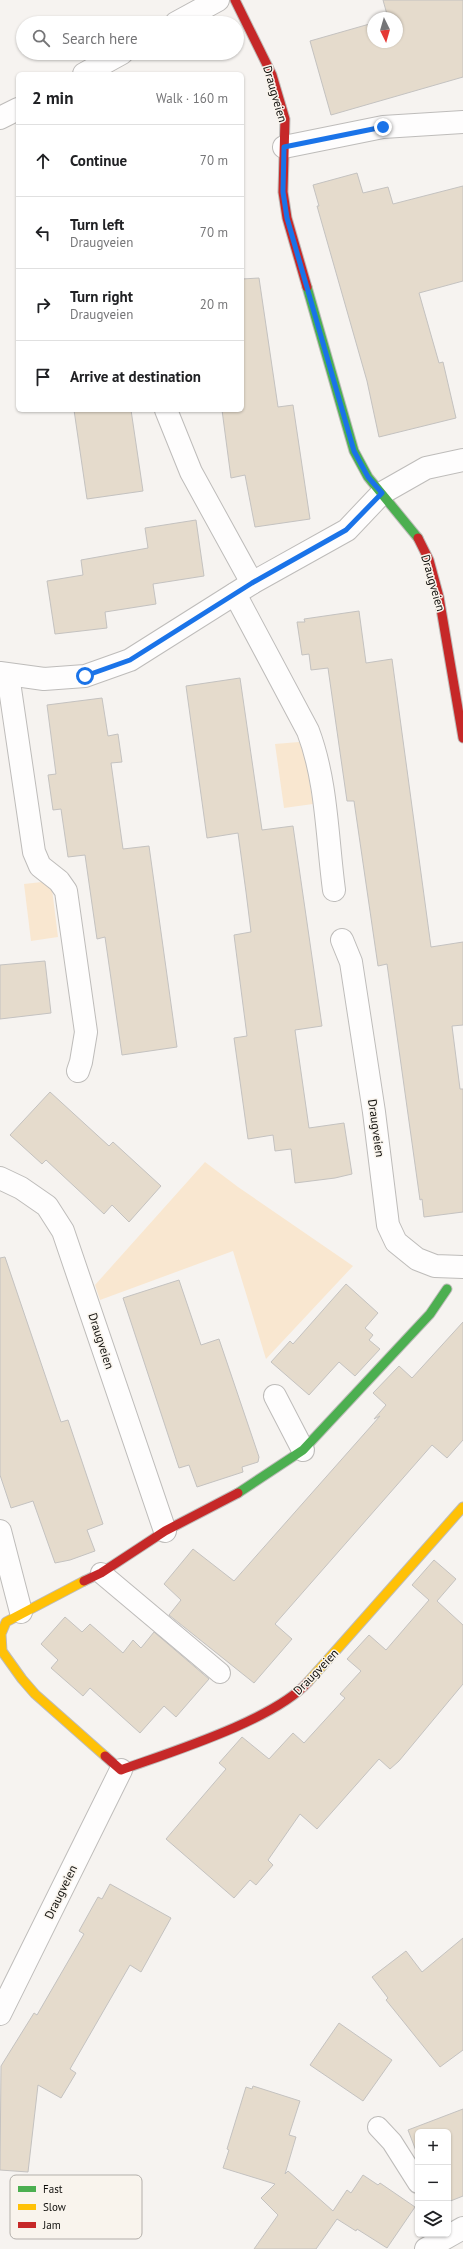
<!DOCTYPE html>
<meta charset="utf-8">
<style>
body{margin:0;font-family:"PT Sans",sans-serif;background:#f6f6f6;color:#202124}
.controls{position:absolute;right:12px;bottom:12px;display:grid;overflow:hidden;border-radius:6px;box-shadow:0 1px 3px #0004}
.controls button{width:36px;height:36px;display:grid;place-items:center;padding:0;border:0;border-bottom:1px solid #e0e0e0;background:#fff;color:#202124;font:20px sans-serif}
.compass{position:absolute;left:367px;top:12px;width:36px;height:36px;border-radius:50%;background:#fff;box-shadow:0 1px 3px #0004;rotate:175deg}
.stop{position:absolute;width:12px;height:12px;margin:-9px;border:3px solid #1a73e8;border-radius:50%;background:#fff}
.stop.end{background:#1a73e8;border-color:#fff;box-shadow:0 1px 4px #0008}
.list{margin:0;padding:0;list-style:none}
h2{display:flex;justify-content:space-between;align-items:center;height:52px;margin:0;padding:0 16px;font-size:17px}
h2 small{font-size:13px;font-weight:400;color:#757577}
.list li{display:grid;grid-template-columns:26px 1fr auto;gap:12px;align-items:center;box-sizing:border-box;height:72px;padding:0 16px;border-top:1px solid #e0e0e0}
.list b{display:block;font-size:15px;white-space:nowrap}
.list p{margin:0;font-size:13px;white-space:nowrap;color:#757577}
.list em{font-size:13px;font-style:normal;color:#757577}
.icon{flex:none;width:22px;height:22px;fill:none;stroke:currentColor;stroke-width:2;stroke-linecap:round;stroke-linejoin:round}
.map{position:relative;flex:none;width:463px;height:2249px;overflow:hidden}
.search{position:absolute;background:#fff;box-shadow:0 1px 3px #0004;left:16px;top:16px;width:228px;height:44px;display:flex;align-items:center;gap:10px;box-sizing:border-box;padding:0 14px;border-radius:22px;color:#757577;font-size:15px}
.panel{position:absolute;background:#fff;box-shadow:0 1px 3px #0004;left:16px;top:72px;width:228px;height:340px;border-radius:6px}
.map>svg:first-child{display:block}
.green{fill:#f9e7d0}
.building{fill:#e5dbcc;stroke:#c4c2c0}
.lines{fill:none;stroke-linecap:round;stroke-linejoin:round}
.lane-casing{stroke:#bebcba;stroke-width:22}
.street-casing{stroke:#bebcba;stroke-width:24}
.fast-casing{stroke:#bebcba;stroke-width:11}
.slow-casing{stroke:#bebcba;stroke-width:11}
.jam-casing{stroke:#bebcba;stroke-width:11}
.lane{stroke:#fefdfd;stroke-width:20}
.street{stroke:#fefdfd;stroke-width:22}
.fast{stroke:#4caf50;stroke-width:9}
.slow{stroke:#ffc107;stroke-width:9}
.jam{stroke:#c62828;stroke-width:9}
.route{stroke:#1a73e8;stroke-width:5}
.labels{text-anchor:middle;stroke-width:3;stroke-linejoin:round;paint-order:stroke}
.street-label{font-size:12px;fill:#100f0c;stroke:#f9f4ed}
.key{fill:#f9f4ed;stroke:#b3afaa;stroke-width:1}
.key-label{font-size:11px;fill:#100f0c}
</style>
<div class="map">
<svg width="463" height="2249" viewBox="0 0 463 2249">
<rect width="100%" height="100%" fill="#f6f3f0"/>
<g class="green">
<polygon points="299,742 305,754 313,804 284,808 275,744"/>
<polygon points="42,882 52,889 58,937 31,941 24,884"/>
<polygon points="205,1162 238,1187 353,1266 266,1359 233,1251 100,1300 95,1285"/>
</g>
<g class="building">
<polygon points="383,0 463,0 463,77 331,115 310,41 373,23 373,42 397,42 397,18 388,18"/>
<polygon points="357,173 363,193 388,187 393,204 463,186 463,281 419,293 439,363 443,362 456,418 379,437 367,381 317,206 319,206 313,185"/>
<polygon points="259,278 278,407 293,405 310,519 255,527 245,475 231,478 222,410 242,410 242,279"/>
<polygon points="74,410 131,410 143,491 87,499"/>
<polygon points="196,520 204,576 153,584 156,604 105,612 107,628 55,634 47,581 83,575 81,560 148,548 145,528"/>
<polygon points="359,611 366,663 392,659 431,947 463,942 463,1025 452,1026 460,1089 463,1089 463,1212 424,1217 422,1199 420,1200 387,964 378,966 354,801 347,801 328,668 311,670 309,654 302,655 297,622 305,622 304,619"/>
<polygon points="240,678 262,830 293,826 322,1026 295,1030 309,1128 344,1123 352,1174 335,1178 295,1183 291,1149 275,1151 273,1135 248,1139 234,1038 247,1036 234,935 251,932 246,892 238,833 207,838 186,686"/>
<polygon points="102,698 108,736 118,734 122,762 111,763 123,849 149,846 177,1047 122,1055 105,937 97,939 85,855 68,857 61,809 53,810 48,775 56,774 47,705"/>
<polygon points="45,961 51,1013 0,1019 0,965"/>
<polygon points="50,1092 109,1146 113,1142 161,1186 129,1222 112,1205 104,1214 46,1160 42,1164 10,1135"/>
<polygon points="5,1257 61,1422 68,1420 103,1524 87,1530 95,1551 70,1560 55,1563 33,1501 11,1508 0,1475 0,1258"/>
<polygon points="179,1280 201,1345 219,1339 259,1457 258,1462 242,1467 243,1472 197,1487 189,1465 179,1468 123,1298"/>
<polygon points="346,1284 378,1313 365,1328 373,1335 369,1340 380,1349 355,1376 339,1362 309,1395 271,1362 290,1341 293,1344"/>
<polygon points="463,1322 463,1440 447,1458 432,1445 275,1624 292,1639 254,1683 169,1615 181,1600 164,1584 193,1549 234,1581 380,1416 374,1419 386,1405 373,1393 399,1366 412,1378"/>
<polygon points="434,1560 456,1579 437,1601 463,1625 463,1684 399,1761 390,1769 379,1759 317,1829 300,1814 268,1860 273,1865 256,1885 250,1880 234,1898 166,1839 226,1769 219,1763 242,1737 269,1759 293,1733 304,1743 345,1698 340,1694 361,1671 347,1659 369,1635 386,1650 429,1600 412,1585"/>
<polygon points="65,1617 82,1632 90,1624 123,1653 133,1640 141,1648 154,1632 209,1679 176,1717 164,1706 140,1733 90,1688 83,1696 51,1668 58,1660 41,1644"/>
<polygon points="110,1884 171,1918 141,1972 130,1965 70,2069 76,2073 61,2098 38,2085 28,2172 0,2170 1,2066 34,2013 37,2015 84,1934 79,1931 98,1897 102,1899"/>
<polygon points="463,1938 463,2050 440,2067 386,2000 388,1998 372,1977 406,1951 422,1972"/>
<polygon points="339,2023 392,2060 363,2101 310,2065"/>
<polygon points="253,2086 300,2101 289,2135 296,2137 285,2174 288,2171 333,2211 347,2190 351,2193 363,2175 378,2185 380,2183 415,2207 387,2248 357,2229 356,2231 337,2219 316,2249 254,2249 278,2215 261,2198 275,2184 223,2168 229,2150 227,2149 246,2087 252,2089"/>
<polygon points="463,2109 463,2196 448,2202 448,2132 418,2132 418,2156 408,2130"/>
</g>
<g class="lines">
<defs>
<g id="lane">
<polyline points="101,1573 220,1673"/>
<polyline points="378,2127 392,2142 418,2183"/>
</g>
<g id="street">
<polyline points="176,23 218,0"/>
<polyline points="84,74 122,53"/>
<polyline points="0,118 18,109"/>
<polyline points="284,147 383,127 463,122"/>
<polyline points="166,410 191,472 252,583"/>
<path d="M235 594 308 731C327 781 327 838 334 890"/>
<polyline points="0,673 44,679 85,676 130,660 252,583 347,530 382,493 426,468 463,460"/>
<polyline points="8,675 34,852 40,866 59,881 66,891 86,1032 81,1062 78,1071"/>
<polyline points="342,940 351,962 374,1112 388,1225 396,1242 417,1259 435,1266 463,1267"/>
<polyline points="0,1178 21,1188 47,1206 63,1231 165,1531"/>
<polyline points="275,1396 303,1450"/>
<polyline points="0,1531 21,1612"/>
<polyline points="0,2014 121,1770"/>
<polyline points="426,2249 463,2228"/>
</g>
<g id="fast">
<polyline points="307,287 354,451 368,477 418,538"/>
<polyline points="238,1493 303,1450 430,1314 447,1289"/>
</g>
<g id="slow">
<polyline points="84,1581 6,1622 1,1634 2,1651 22,1679 35,1694 105,1756"/>
<polyline points="308,1682 463,1507"/>
</g>
<g id="jam">
<polyline points="235,0 272,75 285,119 283,192 287,218 307,287"/>
<polyline points="418,538 429,560 439,597 463,738"/>
<polyline points="84,1581 101,1573 165,1531 238,1493"/>
<path d="M105 1756 121 1770C171 1752 274 1720 308 1682"/>
</g>
</defs>
<use href="#lane" class="lane-casing"/>
<use href="#street" class="street-casing"/>
<use href="#fast" class="fast-casing"/>
<use href="#slow" class="slow-casing"/>
<use href="#jam" class="jam-casing"/>
<use href="#lane" class="lane"/>
<use href="#street" class="street"/>
<use href="#fast" class="fast"/>
<use href="#slow" class="slow"/>
<use href="#jam" class="jam"/>
</g>
<g class="lines">
<polyline class="route" points="85,676 130,660 252,583 346,530 382,493 368,477 354,451 287,218 283,192 284,147 383,127"/>
</g>
<g class="labels">
<g class="street-label">
<text transform="translate(275 94) rotate(74)" y="4">Draugveien</text>
<text transform="translate(433 583) rotate(74)" y="4">Draugveien</text>
<text transform="translate(376 1128) rotate(82)" y="4">Draugveien</text>
<text transform="translate(101 1341) rotate(72)" y="4">Draugveien</text>
<text transform="translate(316 1672) rotate(-46)" y="4">Draugveien</text>
<text transform="translate(61 1892) rotate(-64)" y="4">Draugveien</text>
</g>
</g>
<rect x="10" y="2175" width="132" height="64" rx="6" class="key"/>
<rect x="18" y="2186" width="18" height="6" fill="#4caf50"/>
<rect x="18" y="2204" width="18" height="6" fill="#ffc107"/>
<rect x="18" y="2222" width="18" height="6" fill="#c62828"/>
<g class="key-label">
<text x="43" y="2193">Fast</text>
<text x="43" y="2211">Slow</text>
<text x="43" y="2229">Jam</text>
</g>
</svg>
<div class="controls">
<button>+</button>
<button>−</button>
<button><svg class="icon" aria-label="layers" viewBox="0 0 24 24"><path d="M12 4l9 5-9 5-9-5zM3 14l9 5 9-5"/></svg></button>
</div>
<svg class="compass" viewBox="-18 -18 36 36"><path d="M0-13l5 13h-10z" fill="#e53935"/><path d="M0 13l5-13h-10z" fill="#757577"/></svg>
<div class="stop" style="left:85px;top:676px"></div>
<div class="stop end" style="left:383px;top:127px"></div>
<div class="search"><svg class="icon" aria-label="search" viewBox="0 0 24 24"><circle cx="10" cy="10" r="6"/><path d="M15 15l6 6"/></svg>Search here</div>
<section class="panel">
<h2>2 min<small>Walk · 160 m</small></h2>
<ul class="list">
<li><svg class="icon" aria-label="ahead" viewBox="0 0 24 24"><path d="M12 20V5M6 11l6-6 6 6"/></svg><div><b>Continue</b></div><em>70 m</em></li>
<li><svg class="icon" aria-label="left" viewBox="0 0 24 24"><path d="M17 20v-9H6M10 6l-5 5 5 5"/></svg><div><b>Turn left</b><p>Draugveien</p></div><em>70 m</em></li>
<li><svg class="icon" aria-label="right" viewBox="0 0 24 24"><path d="M7 20v-9h11M14 6l5 5-5 5"/></svg><div><b>Turn right</b><p>Draugveien</p></div><em>20 m</em></li>
<li><svg class="icon" aria-label="arrive" viewBox="0 0 24 24"><path d="M6 21V4h12l-3 4 3 4H6"/></svg><div><b>Arrive at destination</b></div></li>
</ul>
</section>
</div>
